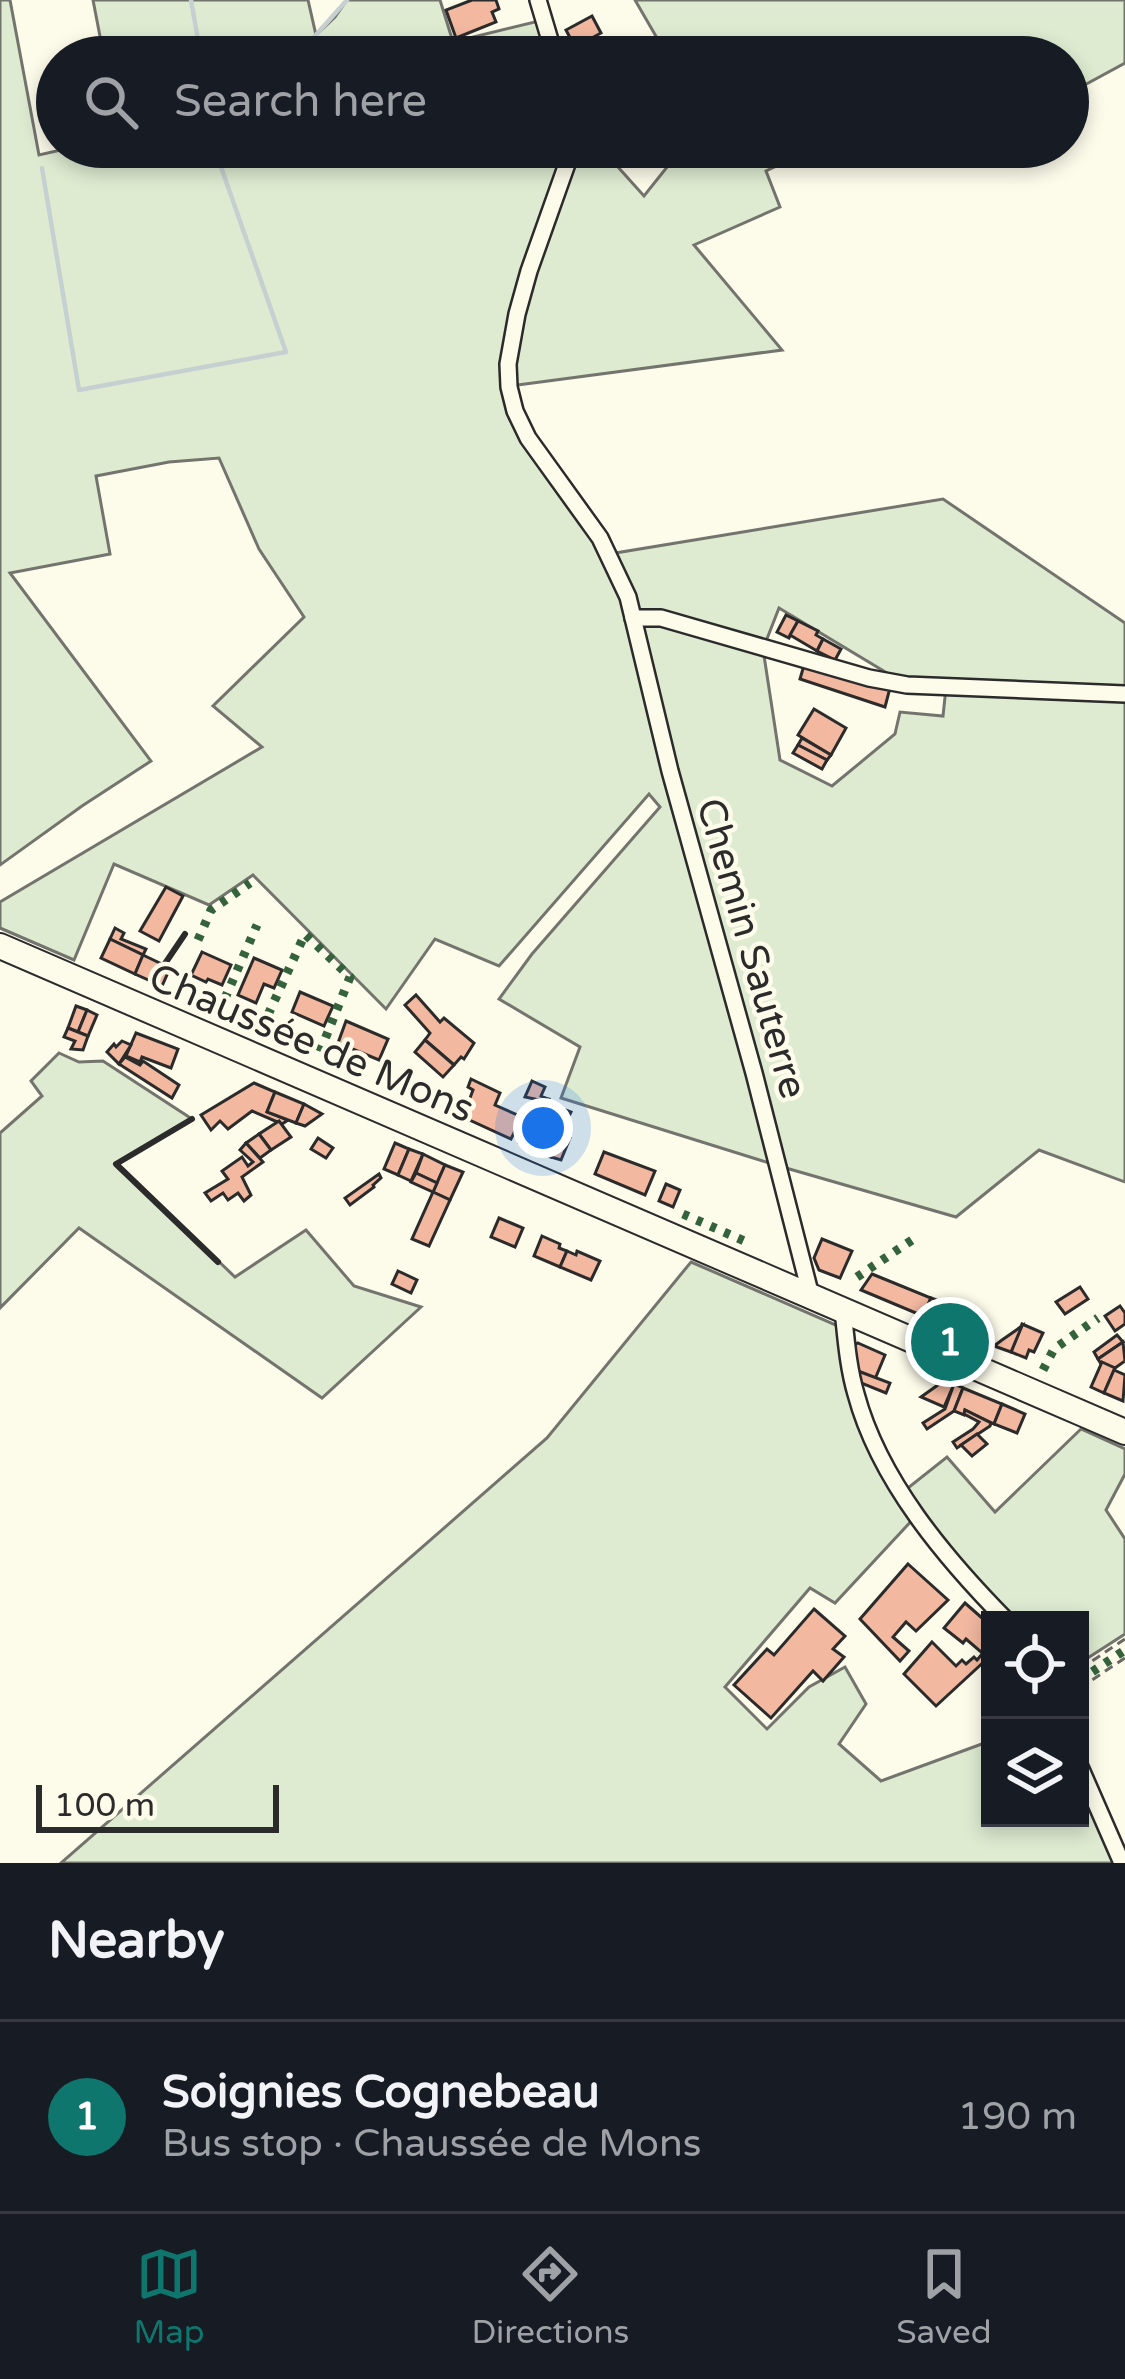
<!DOCTYPE html>
<meta charset="utf-8">
<style>
body{margin:0;font-family:"Varela Round",sans-serif;background:#242831;color:#f1f3f6}
.controls{position:absolute;right:36px;bottom:36px;display:grid;overflow:hidden;border-radius:0px;box-shadow:0 6px 18px #0003}
.controls button{width:108px;height:108px;display:grid;place-items:center;padding:0;border:0;border-bottom:3px solid #363941;background:#171b24;color:#f1f3f6;font:60px sans-serif}
.scale{position:absolute;left:36px;bottom:30px;width:243px;box-sizing:border-box;padding-left:12px;border:6px solid #2b2b2b;border-top:0;font-size:33px;line-height:42px;white-space:nowrap;color:#2b2b2b;-webkit-text-stroke:9px #fdfbea;paint-order:stroke}
.you{position:absolute;left:543px;top:1128px;width:42px;height:42px;margin:-30px;border:9px solid #fff;border-radius:50%;background:#1a73e8;box-shadow:0 0 0 18px #1a73e833}
.badge{display:grid;place-items:center;width:78px;height:78px;border-radius:50%;background:#0f766e;color:#fff;font-size:39px;font-weight:700}
.pin{position:absolute;translate:-50% -50%;border:6px solid #fff;box-shadow:0 3px 12px #0006}
.list{margin:0;padding:0;list-style:none}
h2{display:flex;justify-content:space-between;align-items:center;height:156px;margin:0;padding:0 48px;font-size:51px}
h2 small{font-size:39px;font-weight:400;color:#9ea1a6}
.list li{display:grid;grid-template-columns:78px 1fr auto;gap:36px;align-items:center;box-sizing:border-box;height:192px;padding:0 48px;border-top:3px solid #363941}
.list b{display:block;font-size:45px;white-space:nowrap}
.list p{margin:0;font-size:39px;white-space:nowrap;color:#9ea1a6}
.list em{font-size:39px;font-style:normal;color:#9ea1a6}
.icon{flex:none;width:66px;height:66px;fill:none;stroke:currentColor;stroke-width:2;stroke-linecap:round;stroke-linejoin:round}
.map{position:relative;flex:none;width:1125px;height:1863px;overflow:hidden}
.search{position:absolute;background:#171b24;box-shadow:0 6px 18px #0003;left:36px;right:36px;top:36px;height:132px;display:flex;align-items:center;gap:30px;box-sizing:border-box;padding:0 42px;border-radius:66px;color:#9ea1a6;font-size:45px}
.sheet{height:348px;background:#171b24}
nav{display:flex;justify-content:space-around;align-items:center;box-sizing:border-box;height:168px;border-top:3px solid #363941;background:#171b24;font-size:33px;color:#9ea1a6}
nav a{display:grid;justify-items:center;gap:6px}
nav .on{color:#0f766e}
.map>svg:first-child{display:block}
.green{fill:#deebd1;stroke:#74746e;stroke-width:3;fill-rule:evenodd}
.lines{fill:none;stroke-linecap:round;stroke-linejoin:round}
.stream{stroke:#c7d0d0;stroke-width:4.5}
.building{fill:#f2b8a0;stroke:#2b2b2b;stroke-width:3}
.minor-casing{stroke:#2b2b2b;stroke-width:20}
.primary-casing{stroke:#2b2b2b;stroke-width:28}
.path{stroke:#6a6964;stroke-width:3;stroke-dasharray:9 6;stroke-linecap:butt}
.minor{stroke:#fdfbea;stroke-width:15}
.primary{stroke:#fdfbea;stroke-width:24}
.hedge{stroke:#34623c;stroke-width:9;stroke-dasharray:6 9;stroke-linecap:butt}
.wall{stroke:#2b2b2b;stroke-width:6}
.labels{text-anchor:middle;stroke-width:9;stroke-linejoin:round;paint-order:stroke}
.street-label{font-size:39px;fill:#2b2b2b;stroke:#fdfbea}
</style>
<div class="map">
<svg width="1125" height="1863" viewBox="0 0 1125 1863">
<rect width="100%" height="100%" fill="#fdfbea"/>
<g class="green">
<path d="M0 0H10L39 155 74 147H600L644 196 683 147H817L766 171 780 207 694 245 782 350 510 386 515 411 609 554 943 499 1125 623V1182L1039 1150 956 1217 779 1166 561 1098 580 1047 499 999 532 954 660 807 649 794 499 966 435 939 386 1009 253 875 209 905 114 864 74 960 0 928V902L262 747 213 706 304 617 259 549 219 458 169 462 96 476 110 554 10 573 151 761 82 806 0 865ZM779 608 907 685 946 688 943 716 900 712 895 734 832 786 780 760 763 649Z"/>
<polygon points="93,0 308,0 316,35 335,17 347,0 440,0 453,42 543,20 555,57 104,57"/>
<polygon points="635,0 1125,0 1125,63 1068,94 1068,57 668,57"/>
<polygon points="59,1053 79,1062 103,1061 192,1119 117,1164 235,1277 306,1230 354,1286 421,1307 322,1398 79,1228 0,1308 0,1133 42,1096 31,1081"/>
<polygon points="691,1262 845,1329 856,1396 903,1492 947,1457 995,1512 1081,1429 1125,1449 1125,1474 1106,1510 1125,1539 1125,1634 1080,1663 1080,1620 1006,1620 916,1516 835,1603 810,1588 725,1687 767,1729 809,1687 845,1667 866,1704 839,1744 881,1781 990,1741 990,1818 1080,1818 1080,1767 1122,1863 61,1863 547,1438"/>
</g>
<g class="lines">
<g class="stream">
<polyline points="191,0 201,57"/>
<polyline points="306,57 315,36 347,0"/>
<polyline points="42,168 79,390 286,352 214,147"/>
</g>
</g>
<g class="building">
<polygon points="472,0 496,0 499,9 492,12 496,22 456,38 446,10"/>
<polygon points="592,16 601,33 575,47 566,30"/>
<polygon points="786,615 798,621 789,638 777,632"/>
<polygon points="798,621 818,631 816,635 823,639 817,651 790,635"/>
<polygon points="823,639 841,649 835,660 817,651"/>
<polygon points="804,665 890,688 885,707 800,679"/>
<polygon points="814,709 846,728 831,755 798,735"/>
<polygon points="802,738 831,755 827,760 798,745"/>
<polygon points="798,745 827,760 822,769 793,753"/>
<polygon points="166,887 183,896 159,941 140,931"/>
<polygon points="115,928 124,933 121,939 146,949 143,955 110,939"/>
<polygon points="110,939 143,955 135,974 101,958"/>
<polygon points="202,952 231,965 222,985 208,979 206,982 191,975"/>
<polygon points="143,955 170,968 162,986 135,974"/>
<polygon points="254,958 282,970 274,988 264,984 256,1003 238,995"/>
<polygon points="300,992 333,1006 324,1026 292,1012"/>
<polygon points="416,995 440,1022 444,1018 474,1043 464,1059 461,1057 454,1065 425,1040 430,1033 405,1005"/>
<polygon points="76,1006 87,1010 78,1032 68,1028"/>
<polygon points="87,1010 97,1015 88,1036 78,1032"/>
<polygon points="346,1021 388,1039 379,1060 338,1043"/>
<polygon points="68,1028 88,1036 83,1050 71,1049 75,1041 64,1037"/>
<polygon points="136,1033 178,1049 171,1068 142,1057 140,1062 126,1056"/>
<polygon points="425,1040 454,1065 443,1077 415,1052"/>
<polygon points="122,1041 131,1045 119,1064 107,1052 114,1044 116,1047"/>
<polygon points="125,1057 140,1065 143,1061 179,1085 172,1098 119,1064"/>
<polygon points="471,1079 500,1093 495,1105 522,1117 511,1139 463,1117 473,1090 468,1087"/>
<polygon points="532,1081 545,1087 541,1096 545,1098 544,1101 525,1097"/>
<polygon points="254,1083 275,1092 267,1112 288,1120 282,1124 252,1111 228,1129 220,1121 211,1130 201,1115"/>
<polygon points="275,1092 304,1104 296,1123 267,1112"/>
<polygon points="545,1098 549,1099 542,1117 552,1121 558,1107 571,1112 561,1132 550,1127 548,1131 529,1123 539,1100 544,1101"/>
<polygon points="304,1104 322,1114 305,1126 296,1123"/>
<polygon points="279,1121 291,1137 271,1150 259,1134"/>
<polygon points="529,1123 548,1131 538,1151 519,1143"/>
<polygon points="549,1129 561,1134 551,1157 538,1151"/>
<polygon points="259,1134 271,1150 260,1158 246,1143"/>
<polygon points="561,1134 570,1138 561,1160 551,1157"/>
<polygon points="318,1138 333,1148 326,1158 311,1149"/>
<polygon points="246,1143 263,1162 242,1177 251,1195 244,1201 238,1193 228,1200 223,1193 211,1201 205,1193 228,1179 222,1171 242,1157 248,1166 253,1162 240,1150"/>
<polygon points="395,1143 409,1149 398,1175 384,1169"/>
<polygon points="409,1149 423,1154 411,1181 398,1175"/>
<polygon points="604,1152 655,1171 645,1195 595,1174"/>
<polygon points="423,1154 445,1165 437,1183 416,1173"/>
<polygon points="445,1165 463,1172 450,1200 433,1192"/>
<polygon points="416,1173 437,1183 433,1192 411,1182"/>
<polygon points="379,1174 381,1178 373,1185 374,1187 350,1205 345,1198"/>
<polygon points="666,1184 680,1190 673,1207 659,1201"/>
<polygon points="433,1192 450,1200 429,1246 412,1239"/>
<polygon points="499,1218 523,1228 515,1247 491,1237"/>
<polygon points="542,1236 560,1244 559,1248 567,1251 560,1267 534,1256"/>
<polygon points="822,1239 852,1251 840,1278 819,1270 814,1258"/>
<polygon points="567,1251 576,1255 577,1251 600,1261 591,1280 560,1267"/>
<polygon points="398,1271 417,1280 411,1293 392,1284"/>
<polygon points="872,1274 931,1298 923,1316 861,1290"/>
<polygon points="1080,1287 1088,1299 1065,1314 1056,1302"/>
<polygon points="931,1298 947,1304 940,1323 923,1316"/>
<polygon points="1120,1306 1125,1313 1125,1324 1115,1331 1105,1316"/>
<polygon points="1022,1324 1043,1333 1034,1352 1029,1350 1026,1358 1011,1352"/>
<polygon points="1022,1326 1011,1352 994,1346 1002,1340"/>
<polygon points="1117,1335 1123,1342 1098,1359 1094,1352"/>
<polygon points="1123,1342 1125,1361 1115,1368 1101,1364 1098,1359"/>
<polygon points="858,1343 885,1355 875,1379 858,1371 854,1357 854,1345"/>
<polygon points="1102,1362 1115,1368 1104,1393 1091,1387"/>
<polygon points="1114,1370 1125,1375 1123,1401 1104,1393"/>
<polygon points="858,1371 890,1383 886,1393 861,1383"/>
<polygon points="945,1380 954,1384 944,1407 921,1397"/>
<polygon points="954,1384 963,1388 954,1411 927,1429 923,1423 945,1409"/>
<polygon points="963,1388 1002,1404 994,1424 965,1410 964,1415 954,1411"/>
<polygon points="1002,1404 1025,1414 1017,1433 994,1424"/>
<polygon points="965,1410 991,1423 990,1426 957,1448 953,1442 973,1429 979,1422 964,1414"/>
<polygon points="977,1434 987,1444 972,1456 961,1445"/>
<polygon points="908,1564 948,1600 916,1631 906,1622 893,1637 909,1651 900,1661 860,1619"/>
<polygon points="965,1603 990,1625 990,1642 981,1652 966,1639 963,1643 944,1628"/>
<polygon points="814,1609 845,1636 833,1649 844,1657 823,1681 813,1671 771,1718 734,1685 767,1649 774,1655"/>
<polygon points="932,1642 956,1666 962,1660 966,1664 974,1657 977,1660 983,1653 988,1658 936,1706 904,1674"/>
</g>
<g class="lines">
<defs>
<g id="minor">
<polyline points="538,0 555,57"/>
<polyline points="573,147 529,271 517,314 508,364 509,387 515,411 528,438 600,538 628,597 670,771 754,1073 811,1296"/>
<polyline points="633,618 661,618 869,678 907,685 1125,694"/>
<path d="M843 1310C846 1338 848 1367 856 1394 879 1480 945 1558 1006 1620"/>
<polyline points="1080,1767 1122,1863"/>
</g>
<polyline id="primary" points="0,946 1125,1432"/>
</defs>
<use href="#minor" class="minor-casing"/>
<use href="#primary" class="primary-casing"/>
<g class="path">
<polyline points="1080,1669 1125,1639"/>
<polyline points="1080,1688 1125,1658"/>
</g>
<use href="#minor" class="minor"/>
<use href="#primary" class="primary"/>
<g class="hedge">
<polyline points="198,940 211,910 250,883"/>
<polyline points="219,1012 257,925"/>
<polyline points="262,1028 305,934 350,977 319,1054"/>
<polyline points="683,1214 749,1243"/>
<polyline points="857,1277 912,1240"/>
<polyline points="1043,1370 1054,1349 1098,1318"/>
<polyline points="1080,1680 1125,1650"/>
</g>
<g class="wall">
<polyline points="164,965 185,934"/>
<polyline points="192,1119 116,1164 218,1262"/>
</g>
</g>
<g class="labels">
<g class="street-label">
<text transform="translate(753 948) rotate(74)" y="14">Chemin Sauterre</text>
<text transform="translate(312 1042) rotate(23)" y="14">Chaussée de Mons</text>
</g>
</g>
</svg>
<div class="controls">
<button><svg class="icon" aria-label="locate" viewBox="0 0 24 24"><circle cx="12" cy="12" r="6"/><path d="M12 2v4M12 18v4M2 12h4M18 12h4"/></svg></button>
<button><svg class="icon" aria-label="layers" viewBox="0 0 24 24"><path d="M12 4l9 5-9 5-9-5zM3 14l9 5 9-5"/></svg></button>
</div>
<div class="scale">100 m</div>
<div class="you"></div>
<div class="pin badge" style="left:950px;top:1342px">1</div>
<div class="search"><svg class="icon" aria-label="search" viewBox="0 0 24 24"><circle cx="10" cy="10" r="6"/><path d="M15 15l6 6"/></svg>Search here</div>
</div>
<section class="sheet">
<h2>Nearby<small></small></h2>
<ul class="list">
<li><span class="badge">1</span><div><b>Soignies Cognebeau</b><p>Bus stop · Chaussée de Mons</p></div><em>190 m</em></li>
</ul>
</section>
<nav>
<a class="on"><svg class="icon" aria-label="map" viewBox="0 0 24 24"><path d="M3 6l6-2 6 2 6-2v14l-6 2-6-2-6 2zM9 4v14M15 6v14"/></svg>Map</a>
<a><svg class="icon" aria-label="directions" viewBox="0 0 24 24"><path d="M12 3l9 9-9 9-9-9zM9 14v-3h6M13 9l2 2-2 2"/></svg>Directions</a>
<a><svg class="icon" aria-label="saved" viewBox="0 0 24 24"><path d="M7 4h10v16l-5-4-5 4z"/></svg>Saved</a>
</nav>
